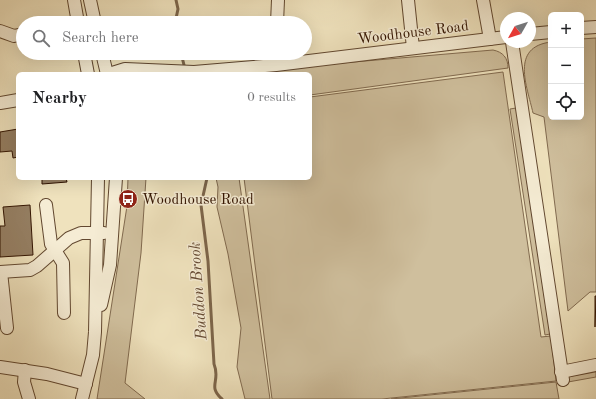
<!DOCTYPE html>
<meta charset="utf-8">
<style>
body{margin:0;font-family:"Old Standard TT",serif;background:#f2f2f2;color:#202124}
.controls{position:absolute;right:12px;top:12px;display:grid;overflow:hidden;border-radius:6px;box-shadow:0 4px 16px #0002}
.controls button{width:36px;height:36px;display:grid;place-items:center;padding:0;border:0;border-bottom:1px solid #e0e0e0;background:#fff;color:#202124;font:20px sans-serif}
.compass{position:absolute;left:500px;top:12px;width:36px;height:36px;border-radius:50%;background:#fff;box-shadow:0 4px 16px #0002;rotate:231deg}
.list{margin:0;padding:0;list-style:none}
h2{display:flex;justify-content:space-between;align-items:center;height:52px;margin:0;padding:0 16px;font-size:17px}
h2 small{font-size:13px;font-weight:400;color:#757577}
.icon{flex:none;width:22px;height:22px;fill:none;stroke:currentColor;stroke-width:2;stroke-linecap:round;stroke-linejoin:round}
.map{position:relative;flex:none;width:596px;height:399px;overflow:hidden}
.search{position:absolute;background:#fff;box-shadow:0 4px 16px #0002;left:16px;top:16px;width:296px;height:44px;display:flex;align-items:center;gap:10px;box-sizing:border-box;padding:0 14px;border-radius:22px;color:#757577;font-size:15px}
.panel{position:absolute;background:#fff;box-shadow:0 4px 16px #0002;left:16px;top:72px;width:296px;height:108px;border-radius:6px}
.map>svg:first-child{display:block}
.green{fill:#cfbf9d;stroke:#816a4f}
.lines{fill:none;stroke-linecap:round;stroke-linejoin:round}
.stream{stroke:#7d664b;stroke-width:3}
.building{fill:#957f63;stroke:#331401}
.minor-casing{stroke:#624830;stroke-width:14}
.minor{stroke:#f5ecd4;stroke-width:12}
.labels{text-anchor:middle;stroke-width:3;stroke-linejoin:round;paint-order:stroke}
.street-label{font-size:15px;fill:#331401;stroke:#f5ecd4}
.poi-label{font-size:15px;fill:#331401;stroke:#f5ecd4;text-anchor:start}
.water-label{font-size:16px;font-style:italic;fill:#654a33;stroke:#f5ecd4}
</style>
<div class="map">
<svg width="596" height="399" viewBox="0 0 596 399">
<rect width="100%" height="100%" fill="#efe2bd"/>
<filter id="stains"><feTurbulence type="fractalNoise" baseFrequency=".005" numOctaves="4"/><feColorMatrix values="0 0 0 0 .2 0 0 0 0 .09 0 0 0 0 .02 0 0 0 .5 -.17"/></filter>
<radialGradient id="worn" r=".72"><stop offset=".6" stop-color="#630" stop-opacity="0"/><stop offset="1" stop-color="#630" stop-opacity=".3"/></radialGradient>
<g class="green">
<path d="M596 38V292H590L568 311 544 117 533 113C527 86 510 47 551 42V117H581V39Z"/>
<path d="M493 50C503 52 508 58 508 68L310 95V74H214Z"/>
<polygon points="503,72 541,337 551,336 556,381 382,399 272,399 244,178 310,178 310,97"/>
<polygon points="516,108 550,334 545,335 510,109"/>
<polygon points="128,178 146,178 141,253 125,383 145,399 97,399 127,206"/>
<polygon points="216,178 239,178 270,399 245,399 237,367 241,328 228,254 217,207 218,187"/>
<polygon points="596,371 596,377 568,382 567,377"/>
<polygon points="556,382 559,399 391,399"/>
</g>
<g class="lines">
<g class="stream">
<polyline points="175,23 178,9 176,0"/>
<polyline points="181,53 185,69"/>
<path d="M207 178 201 205 208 261 214 364C221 381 207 386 222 399"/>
</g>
</g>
<g class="building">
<polygon points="18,129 18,157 13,158 12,151 0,152 0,132"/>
<polygon points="42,178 66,178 67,182 42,184"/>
<polygon points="30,205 33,255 0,257 0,226 5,226 3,207"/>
<polygon points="595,296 596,296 595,327"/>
</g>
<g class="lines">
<defs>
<g id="minor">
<polyline points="74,0 78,23"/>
<polyline points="90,0 95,23"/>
<polyline points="408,0 413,48"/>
<polyline points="483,0 490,39"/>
<polyline points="277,23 278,0"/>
<polyline points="581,28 596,27"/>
<polyline points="0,31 14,36 23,34"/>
<polyline points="530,34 551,32"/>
<polyline points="512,42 563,380"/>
<polyline points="84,53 88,74"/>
<polyline points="102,53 107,74"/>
<polyline points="109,74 125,69 194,72 276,65 506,37"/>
<polyline points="0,103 18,100"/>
<polyline points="46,205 51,244 63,263 64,313"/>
<polyline points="0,272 30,270 37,266 69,238 81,233 104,233"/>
<polyline points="1,272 7,328"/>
<polyline points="101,305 110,265 116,178"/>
<polyline points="0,367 47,374 86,384"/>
<polyline points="25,370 24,382 29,399"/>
<polyline points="561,372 596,365"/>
<polyline points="82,399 93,355 95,332 98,178"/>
</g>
</defs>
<use href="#minor" class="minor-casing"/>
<use href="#minor" class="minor"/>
</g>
<defs>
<symbol id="bus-disc" viewBox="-11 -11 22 22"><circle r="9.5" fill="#8f2418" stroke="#f5ecd4"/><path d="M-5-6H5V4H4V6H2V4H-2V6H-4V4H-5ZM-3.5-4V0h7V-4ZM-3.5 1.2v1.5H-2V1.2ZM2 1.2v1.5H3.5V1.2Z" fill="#fff"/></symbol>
</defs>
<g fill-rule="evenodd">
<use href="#bus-disc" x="117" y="188" width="22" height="22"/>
</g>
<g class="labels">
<g class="street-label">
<text transform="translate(413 32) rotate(-7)" y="5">Woodhouse Road</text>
</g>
<g class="poi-label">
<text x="142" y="204">Woodhouse Road</text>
</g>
<g class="water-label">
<text transform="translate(197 291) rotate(-94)" y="6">Buddon Brook</text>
</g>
</g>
<rect width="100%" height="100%" filter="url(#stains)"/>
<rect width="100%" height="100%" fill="url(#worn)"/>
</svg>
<div class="controls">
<button>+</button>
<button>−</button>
<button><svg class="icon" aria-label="locate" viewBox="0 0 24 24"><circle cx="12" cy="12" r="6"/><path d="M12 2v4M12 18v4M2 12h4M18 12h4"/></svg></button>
</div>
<svg class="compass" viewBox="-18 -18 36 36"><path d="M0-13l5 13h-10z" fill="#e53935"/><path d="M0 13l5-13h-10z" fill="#757577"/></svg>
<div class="search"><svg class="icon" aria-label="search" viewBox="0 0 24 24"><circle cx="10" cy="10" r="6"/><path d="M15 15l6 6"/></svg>Search here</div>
<section class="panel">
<h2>Nearby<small>0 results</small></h2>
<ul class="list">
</ul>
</section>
</div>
